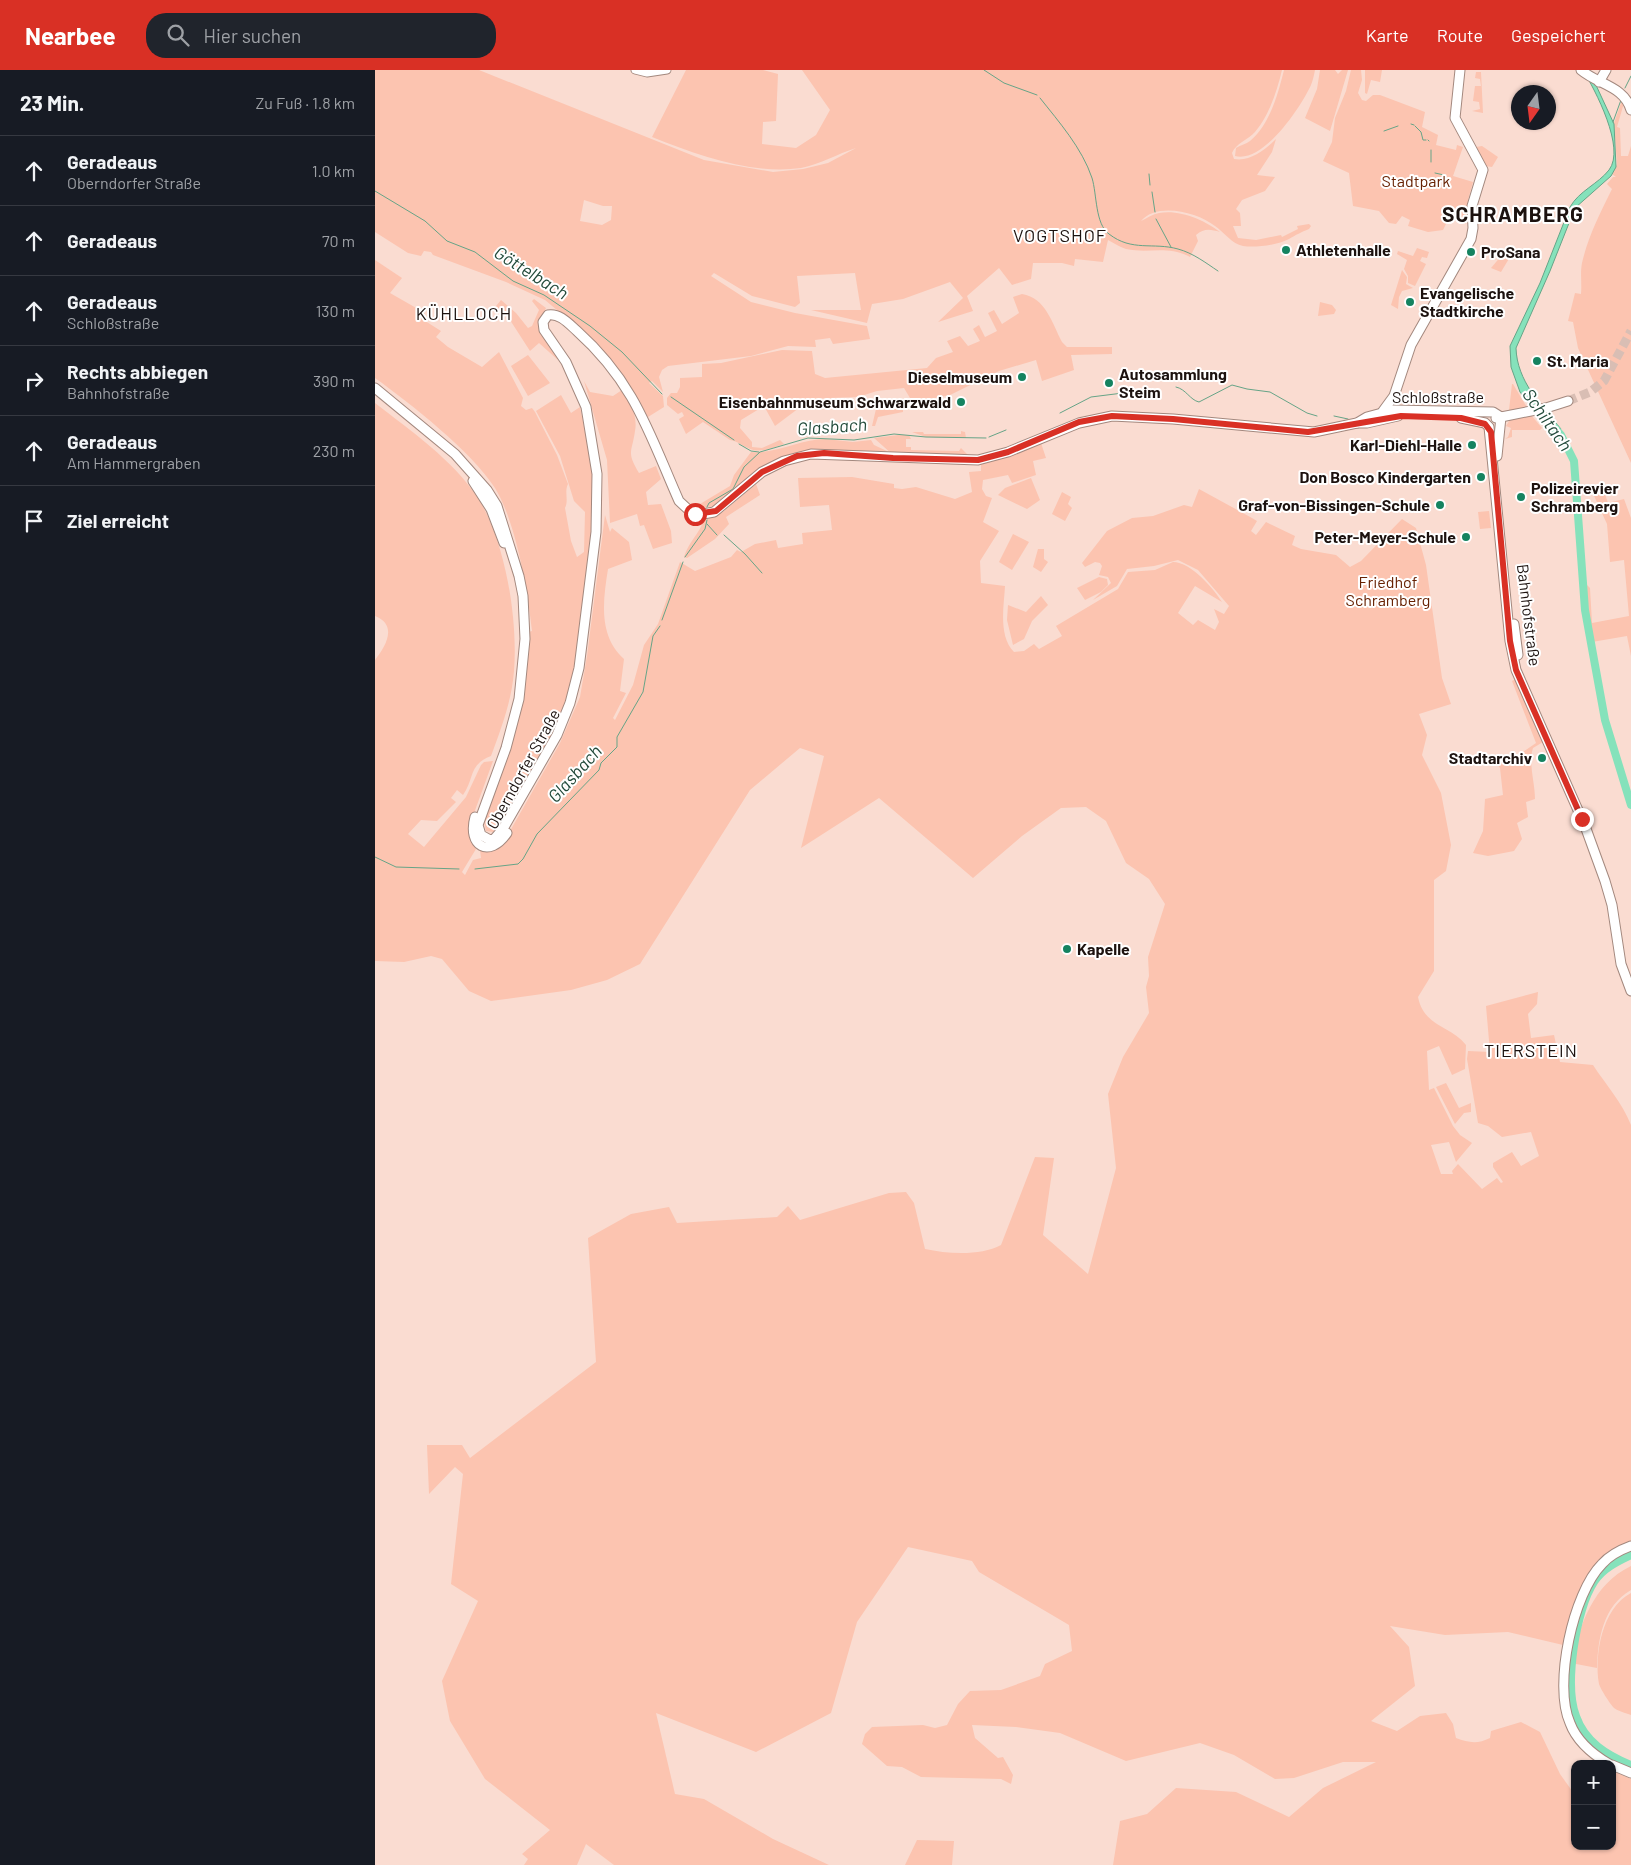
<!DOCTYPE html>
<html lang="de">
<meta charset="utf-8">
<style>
body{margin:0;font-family:Barlow,sans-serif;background:#20242c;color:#f1f3f6}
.controls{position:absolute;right:15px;bottom:15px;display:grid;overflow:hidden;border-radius:10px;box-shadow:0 1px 4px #0004}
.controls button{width:45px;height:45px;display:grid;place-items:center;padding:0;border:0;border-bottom:1px solid #363941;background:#171b24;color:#f1f3f6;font:25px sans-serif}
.compass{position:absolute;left:1136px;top:15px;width:45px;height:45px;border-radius:50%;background:#171b24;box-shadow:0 1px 4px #0004;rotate:194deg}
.stop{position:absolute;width:15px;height:15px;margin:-11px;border:4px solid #d93025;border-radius:50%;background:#fff}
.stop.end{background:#d93025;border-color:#fff;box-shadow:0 1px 5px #0008}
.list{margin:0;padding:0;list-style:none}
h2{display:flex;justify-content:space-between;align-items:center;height:65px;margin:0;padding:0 20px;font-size:21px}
h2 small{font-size:16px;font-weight:400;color:#9ea1a6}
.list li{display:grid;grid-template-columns:32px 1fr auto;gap:15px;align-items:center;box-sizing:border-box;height:70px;padding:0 20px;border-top:1px solid #363941}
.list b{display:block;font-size:19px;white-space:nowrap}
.list p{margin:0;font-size:16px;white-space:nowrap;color:#9ea1a6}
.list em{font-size:16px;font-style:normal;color:#9ea1a6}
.icon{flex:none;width:28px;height:28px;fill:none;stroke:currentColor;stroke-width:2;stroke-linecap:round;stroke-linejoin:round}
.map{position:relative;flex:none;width:1256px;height:1795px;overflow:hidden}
header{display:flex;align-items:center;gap:30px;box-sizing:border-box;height:70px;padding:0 25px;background:#d93025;color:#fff}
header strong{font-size:24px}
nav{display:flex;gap:28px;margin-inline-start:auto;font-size:18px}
.search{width:350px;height:45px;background:#20242c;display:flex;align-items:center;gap:12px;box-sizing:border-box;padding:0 18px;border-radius:20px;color:#9ea1a6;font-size:19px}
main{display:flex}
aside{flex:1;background:#171b24}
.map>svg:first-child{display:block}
.green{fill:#fcc4b0;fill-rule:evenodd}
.water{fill:#85e2bb;stroke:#66a487}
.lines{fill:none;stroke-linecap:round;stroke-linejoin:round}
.stream{stroke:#66a487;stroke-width:1}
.river{stroke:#85e2bb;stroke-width:8}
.major-tunnel{stroke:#d9beb4;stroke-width:9;stroke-dasharray:9 4.5;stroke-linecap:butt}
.minor-casing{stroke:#a3887e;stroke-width:9}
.major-casing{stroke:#a3887e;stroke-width:11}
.minor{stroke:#fff;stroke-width:7}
.major{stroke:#fff;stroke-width:9}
.route{stroke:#d93025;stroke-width:6}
.poi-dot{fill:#158360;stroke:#fff;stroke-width:2}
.labels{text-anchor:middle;stroke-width:4;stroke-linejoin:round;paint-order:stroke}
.park-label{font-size:16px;fill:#672102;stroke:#fff}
.poi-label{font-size:16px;font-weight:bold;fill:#1c120f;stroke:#fff;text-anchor:start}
.street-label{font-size:16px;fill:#1c120f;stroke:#fff}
.neighbourhood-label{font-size:18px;letter-spacing:1px;fill:#1c120f;stroke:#fff}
.water-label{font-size:18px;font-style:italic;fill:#224a3a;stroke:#fff}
.district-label{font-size:21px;font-weight:bold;letter-spacing:1px;fill:#1c120f;stroke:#fff}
</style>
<header>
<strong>Nearbee</strong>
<div class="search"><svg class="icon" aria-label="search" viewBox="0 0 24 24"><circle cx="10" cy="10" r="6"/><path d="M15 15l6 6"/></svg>Hier suchen</div>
<nav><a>Karte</a><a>Route</a><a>Gespeichert</a></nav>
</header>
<main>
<aside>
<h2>23 Min.<small>Zu Fuß · 1.8 km</small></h2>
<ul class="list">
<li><svg class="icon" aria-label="ahead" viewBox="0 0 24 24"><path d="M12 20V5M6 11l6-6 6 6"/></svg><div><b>Geradeaus</b><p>Oberndorfer Straße</p></div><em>1.0 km</em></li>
<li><svg class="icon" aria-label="ahead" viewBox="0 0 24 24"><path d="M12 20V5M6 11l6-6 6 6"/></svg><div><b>Geradeaus</b></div><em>70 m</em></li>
<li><svg class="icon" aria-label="ahead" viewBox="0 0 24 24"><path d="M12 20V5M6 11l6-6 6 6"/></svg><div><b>Geradeaus</b><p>Schloßstraße</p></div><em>130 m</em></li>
<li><svg class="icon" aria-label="right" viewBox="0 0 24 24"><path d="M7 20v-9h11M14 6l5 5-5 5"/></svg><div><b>Rechts abbiegen</b><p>Bahnhofstraße</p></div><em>390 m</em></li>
<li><svg class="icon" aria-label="ahead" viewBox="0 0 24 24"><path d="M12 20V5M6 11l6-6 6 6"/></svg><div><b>Geradeaus</b><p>Am Hammergraben</p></div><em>230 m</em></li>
<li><svg class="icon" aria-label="arrive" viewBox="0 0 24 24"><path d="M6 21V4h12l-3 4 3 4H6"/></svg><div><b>Ziel erreicht</b></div></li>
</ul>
</aside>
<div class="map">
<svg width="1256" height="1795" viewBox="0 0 1256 1795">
<rect width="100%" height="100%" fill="#fadcd1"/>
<g class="green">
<path d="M0 0H104L329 90 398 102 428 99 453 93 481 78C462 84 446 94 426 98 376 105 323 85 277 67L311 0H388L403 4 401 51 388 52 387 74 421 78 441 65 455 40 427 0H907C902 21 894 46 880 62 873 70 861 73 857 83L859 89C875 92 890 80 901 69L897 82 882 105 900 107 890 121 867 130 861 139 865 143 866 156H858L863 168 881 170 906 165 907 167 923 159 922 156 934 154 936 156 934 159C926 162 921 165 914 169 903 175 880 178 868 176 857 174 849 162 840 156 822 142 782 132 766 151 772 148 778 144 784 143 804 139 830 150 845 162 835 159 829 158 821 165L823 171 815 187C792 175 774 184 751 179 745 177 739 173 733 170L728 192 700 189 699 196 687 193H658L656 209 637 215 624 198 592 226 598 241 563 252 588 228 575 212 528 229 497 234 492 253 436 240H486L480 203 422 206 425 233 420 237 377 226 339 203 336 206 376 232 420 243 492 256 495 269 458 274 455 268 440 270 441 277 413 276 376 286 293 296 287 300 284 307 288 322 277 311 274 313 288 326 289 337 273 347 247 305 220 272 170 230 131 212 58 185 56 182 49 181 46 186 33 183 0 162ZM209 130 228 136H237L236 150 227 155 205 151Z"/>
<path d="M909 0H940C939 5 938 10 936 15 926 37 888 94 860 86L861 78C866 75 871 74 875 71 895 54 903 24 909 0Z"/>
<polygon points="945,0 960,0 963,4 967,0 973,0 955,61 930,48 942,19"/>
<polygon points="976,0 986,0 987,10 983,23 987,30 991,31 998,25 1005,25 1050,42 1047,57 1063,65 1061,75 1081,80 1082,75 1088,77 1078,106 1098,112 1093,130 1091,154 1078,149 1071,154 1068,160 1053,162 1033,156 1035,150 1027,146 1021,154 1014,153 1004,141 978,136 974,103 948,91 957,72 960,48 971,21"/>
<polygon points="990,0 1007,0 1005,12 996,10 992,24 990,23"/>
<polygon points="1101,2 1106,2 1108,43 1097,41 1105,39 1104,32 1098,31 1100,16 1106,16 1105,9 1100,8"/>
<path d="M1247 30 1249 33 1242 57 1245 58 1246 86H1253L1256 76V393L1203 278 1198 252 1193 251 1200 223 1206 224C1207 214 1205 203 1207 193 1213 167 1225 143 1237 119L1232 114 1238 107H1241L1237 104 1242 94 1239 53Z"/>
<polygon points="1107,76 1123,87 1117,97 1110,96 1101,77"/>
<polygon points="1042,178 1054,182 1052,188 1047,187 1045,191 1051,194 1040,216 1033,213 1033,206 1029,199 1032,190 1022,184 1023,181 1038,186"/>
<polygon points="1132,179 1138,182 1126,202 1116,198"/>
<path d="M0 190 27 208 15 223 50 243 47 249 66 261 61 267 73 277 107 297 124 282 148 328 146 336 151 340 157 338 160 342 182 385 193 414C189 422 194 430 190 438L196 471 202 487 209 482 210 442 199 431 185 386 161 341 186 325 196 343 205 337 219 405 220 435 204 570 197 612 186 647 176 668 118 762 111 761 109 752 130 690 153 562 157 561C153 522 141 452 120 418 96 381 36 334 0 308Z"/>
<polygon points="1027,200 1032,207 1031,214 1038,218 1027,221 1024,227 1023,239 1016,235"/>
<path d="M647 224C671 228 677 253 687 272L692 277H737V284L696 285 699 300 667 311 661 290 624 301 575 325 528 335V342L503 347 500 356H497L501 339 535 328 529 318 502 321 483 327 426 329 424 338 400 356 389 336 366 350 365 358 377 372V377L387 378 405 370 409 374C397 378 385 384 373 378 366 375 362 371 355 370L328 352 311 364 304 349 309 346 307 342 303 344 292 335V328L296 323H302L305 317V308L327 307V294L346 293 407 280 437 281 440 304 450 308 552 298 561 288 578 282 572 271 585 266 593 276 605 271 598 259 604 255 610 267 622 261 613 243 619 240 627 254 644 243 638 227Z"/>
<polygon points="159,229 171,238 163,256 183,290 164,273 155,281 135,250 121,236 126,230 141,243 153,258 157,256 164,240 157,231"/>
<polygon points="945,232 957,235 961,240 959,244 943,246"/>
<polygon points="153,285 175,313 153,326 136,296"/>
<path d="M209 311 215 322 238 326 247 320C255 331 263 346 260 361 257 383 251 381 264 403L281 396 286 409 271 422 273 435 286 434 296 461 297 473 278 479 269 455 265 456 262 444 235 453 232 390Z"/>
<polygon points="1137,314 1138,314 1153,339 1134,340"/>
<path d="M0 333C36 361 78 390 103 428 131 473 143 550 139 601 137 630 126 659 116 686 93 695 100 708 88 725L82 720 76 728 81 732 62 751 46 750 33 764 49 777 91 727 106 695 109 692 118 691 94 757V767L101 779 87 802 90 805 98 790 106 788 105 780H118L127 775 185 673 205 627 212 586 230 445 235 462 237 458 254 472 257 490 233 499C228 530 223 566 249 589L245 621 251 623 238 648 240 650 258 615 269 575 283 554 305 492 320 501 356 487 362 480 366 482 380 474 401 470 403 478 428 474 427 463 457 460 454 435 425 437 423 408 477 407 519 414V418L527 419 541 417 580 429 597 422 594 402 606 401V393L666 373 671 388 658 391 661 405 637 413 633 405 608 410 607 419 611 426 617 428 608 452 624 461 605 491 606 513 630 516C629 536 623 566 639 582L649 581 659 574 664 579 687 566 681 556 743 519 753 502 780 500 798 492C816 492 838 518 847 532L820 516 803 543 818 555 823 550 840 560 844 552 839 539 849 544 854 536 823 500 803 490 779 496 752 499 742 516 718 530 736 513 733 507 724 505 727 496 725 493 720 492 710 497 707 493 732 461 757 448 778 446 809 435 817 437 824 419 877 448 882 451 876 461 881 465 891 452 920 466 917 475 926 479 961 485 975 497 986 491 1027 449 1041 458 1051 495 1067 608 1076 634 1044 644 1052 665 1047 685 1066 723 1076 775 1071 801 1059 810V901L1043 927C1049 957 1075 955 1091 975L1090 999 1077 1005 1064 976 1052 981 1054 1020 1059 1018 1078 1056 1085 1065 1097 1073 1081 1092 1074 1072 1056 1075 1066 1104H1078L1077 1101 1083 1094 1107 1119 1122 1108 1126 1113 1128 1112 1118 1097V1093L1137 1082 1146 1096 1164 1086 1156 1062 1127 1067 1113 1056 1103 1053 1092 989 1093 981 1115 982 1111 936 1163 922 1162 934 1153 944 1156 968 1179 965 1185 992 1218 995C1231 1015 1247 1032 1256 1055V1482C1249 1485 1241 1488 1235 1492 1210 1510 1195 1546 1188 1575L1133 1562 1070 1565 1015 1556 1034 1577 1040 1616 996 1651 1022 1661 1045 1646 1071 1643 1078 1654 1081 1668C1094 1673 1103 1674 1115 1668L1116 1661 1146 1652 1165 1662 1185 1704 1200 1725V1776H1237V1705L1242 1703 1256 1709V1795H738L745 1751 772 1744 801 1718 861 1722 914 1747 948 1718 1001 1692H968L919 1708 900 1709 859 1685 825 1673 751 1691 685 1663 641 1657 597 1655 600 1668 623 1688 628 1687 638 1705 636 1714 626 1709 546 1707 527 1697 512 1696 487 1674 490 1664 497 1657 548 1655 560 1658 572 1655 583 1634 595 1621 626 1620 665 1606 670 1594 697 1581 694 1555 604 1502 597 1491 533 1477 482 1552 456 1643 381 1682 281 1643 300 1724 329 1729 398 1769 454 1795H239L211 1774 202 1795H149L153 1789 147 1784 175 1760 110 1709 75 1651 67 1611 103 1531 76 1514 88 1404 80 1397 54 1424 52 1375H87L95 1388 221 1292 213 1168 256 1144 294 1137 302 1153 402 1147 413 1136 425 1150 514 1123 531 1122 539 1133 550 1179C573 1184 606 1186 626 1175L660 1087 679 1088 668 1165 713 1204 741 1098 733 1024 748 987 774 943 771 917 774 906 773 887 790 834 774 809 751 793 731 751 711 737 686 738 647 766 598 808 504 728 426 778 449 686 425 678 375 720 265 894 232 910 196 920 116 931 94 921 67 889 56 886 29 892 0 891V590C11 576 23 555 0 546Z"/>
<polygon points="1156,345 1167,358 1165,360 1137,360 1137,367 1130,369 1133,367 1136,358 1131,356 1136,348"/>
<polygon points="586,361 590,362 591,368 551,367 537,362 548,362 549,364 586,364"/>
<polygon points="523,365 534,365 536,369 531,369 531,377 536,377 536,380 584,381 586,378 595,387 518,385 499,368"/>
<path d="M451 369 478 372 496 370 499 375 514 382H428L348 427 339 436 326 438 325 434 355 416 359 405 376 382C402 384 425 369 451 369Z"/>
<polygon points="656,408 665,430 652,439 623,425 630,418"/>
<path d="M381 414 385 425 351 447 354 454 340 469 312 488 309 487C313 473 324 464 329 450L348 442Z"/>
<polygon points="1227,415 1233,433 1249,429 1256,448 1256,586 1252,566 1217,572 1211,514 1215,518 1217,553 1254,546 1249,490 1235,492 1232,454 1215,417"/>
<polygon points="687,422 696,427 693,434 697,438 690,451 677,444"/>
<polygon points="1114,441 1116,458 1105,459 1103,442"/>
<polygon points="638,464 654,472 637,500 624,492"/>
<polygon points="663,479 669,479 669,489 673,492 666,502 658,497"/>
<polygon points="724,507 732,509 733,515 726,522 710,530 702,518"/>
<polygon points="666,526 673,535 657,551 649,569 638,575 632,550 633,535 651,542"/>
<path d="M1141 609 1168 672 1158 678C1153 693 1160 712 1160 729L1151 732 1153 747 1142 753 1147 769 1139 781 1113 786 1098 783 1108 761 1110 729 1128 725 1125 698 1122 694 1142 686 1161 673 1137 611Z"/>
<polygon points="1071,1013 1084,1038 1096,1033 1096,1042 1089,1043 1080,1054 1061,1017"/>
<path d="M1256 1496V1520C1228 1536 1223 1569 1222 1598L1196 1593C1205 1555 1218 1514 1256 1496Z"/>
<path d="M1256 1523V1645C1251 1643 1242 1641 1238 1637 1234 1632 1226 1620 1224 1614 1219 1585 1227 1538 1256 1523Z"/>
<polygon points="542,1770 579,1771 577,1795 530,1795"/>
</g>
<path class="water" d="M1208 0H1214L1239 54 1241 97 1236 106 1200 138 1175 201 1141 278C1142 311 1166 335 1186 359L1178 364 1145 322 1136 297 1135 276 1165 213 1195 137C1204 121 1223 114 1234 100 1251 78 1220 20 1208 0Z"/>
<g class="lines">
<g class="stream">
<polyline points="609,0 629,13 662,25"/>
<polyline points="1250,18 1256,6"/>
<path d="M665 28C684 52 707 78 717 108 722 124 720 154 734 164 757 182 778 172 803 179 818 183 831 193 843 201"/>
<polyline points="1238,52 1246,30"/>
<polyline points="1036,54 1039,55"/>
<polyline points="1040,56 1046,62 1048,70 1051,70"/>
<polyline points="1009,61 1023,56"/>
<polyline points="1053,70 1054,71"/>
<polyline points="1056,80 1056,92"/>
<polyline points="1060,103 1069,105"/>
<polyline points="774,104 775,115"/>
<polyline points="0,121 50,151 72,171 100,182 138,211 169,225 215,256 247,282 287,324"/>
<polyline points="777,122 780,142"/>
<polyline points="781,149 796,177"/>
<path d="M801 317C811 319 815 330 824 332L857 315 872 319 895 322 932 343 942 346"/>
<polyline points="296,327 359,370"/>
<polyline points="685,343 716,327 748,323"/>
<polyline points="959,346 973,349"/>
<polyline points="614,367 631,360"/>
<polyline points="364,374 376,381 384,382"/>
<polyline points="332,437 334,433 358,419 369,397 385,382 433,368 479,370 519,364 551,367 611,368"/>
<polyline points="332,454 342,465"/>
<polyline points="349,465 370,484 387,503"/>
<polyline points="310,487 330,459 332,450"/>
<polyline points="287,550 308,492"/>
<polyline points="0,787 21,797 84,799"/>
<polyline points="100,799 143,794 148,789 162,764 224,700 226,693 242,677 242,667 268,622 278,566 285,556"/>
</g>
<g class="river">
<polyline points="1177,355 1186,365 1199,391 1210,540 1230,650 1256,735"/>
<path d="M1256 1485C1243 1491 1227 1499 1219 1512 1201 1539 1189 1615 1201 1646 1210 1672 1232 1685 1256 1695"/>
</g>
<polyline class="major-tunnel" points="1193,331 1215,322 1229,311 1256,261"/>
<defs>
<polyline id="minor" points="260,0 272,3 292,0"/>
<g id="major">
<path d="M1206 0C1224 15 1249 16 1256 40"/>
<polyline points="1224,12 1231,0"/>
<path d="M0 318 80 384 112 420 122 436 144 506 148 526 150 569 144 629 131 678 103 755 106 765 115 770 120 768 128 759 182 665 195 633 204 598 221 462 222 404 211 337 191 292 169 260 168 252 173 245C185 243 194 254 202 261 260 313 274 363 304 431L317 443 328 444 339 442 387 402 409 391 436 384 603 390 633 382 704 353 737 346 798 349 939 362 982 353 992 347 1018 340 1118 342 1126 347"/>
<polyline points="1008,341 1019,326 1036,275 1096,169 1098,158 1097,136 1108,100 1080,48 1085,0"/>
<polyline points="1086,348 1110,353 1114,357 1135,571 1141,600 1210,756 1230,811 1237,835 1246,894 1256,921"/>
<polyline points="1121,348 1171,338 1193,331"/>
<polyline points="982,353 992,353 1023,346"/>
<polyline points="1122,386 1126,347"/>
<polyline points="98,411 116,439 129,473"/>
<polyline points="1139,554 1143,585"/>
<path d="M100 747C92 776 114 789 132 763"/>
<path d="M1234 1694C1217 1684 1202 1672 1195 1653 1178 1615 1198 1523 1227 1494 1235 1485 1245 1480 1256 1476"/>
<polyline points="1237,1695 1256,1703"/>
</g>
</defs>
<use href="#minor" class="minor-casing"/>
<use href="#major" class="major-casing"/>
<use href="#minor" class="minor"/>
<use href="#major" class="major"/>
</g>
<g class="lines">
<polyline class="route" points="320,444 341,441 387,402 422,386 449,383 518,388 603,390 633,382 704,352 737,346 798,349 933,362 1026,346 1086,348 1110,354 1116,362 1135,571 1141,600 1207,749"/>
</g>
<g class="poi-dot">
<circle cx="911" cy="180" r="5"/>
<circle cx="1096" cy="182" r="5"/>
<circle cx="1035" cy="232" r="5"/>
<circle cx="1162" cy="291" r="5"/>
<circle cx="647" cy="307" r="5"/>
<circle cx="734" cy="313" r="5"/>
<circle cx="586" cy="332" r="5"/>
<circle cx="1097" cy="375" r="5"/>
<circle cx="1106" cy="407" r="5"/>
<circle cx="1146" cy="427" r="5"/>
<circle cx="1065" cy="435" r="5"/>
<circle cx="1091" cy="467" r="5"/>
<circle cx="1167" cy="688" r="5"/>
<circle cx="692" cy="879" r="5"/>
</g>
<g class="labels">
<g class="park-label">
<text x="1041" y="117">Stadtpark</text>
<text x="1013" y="518">Friedhof<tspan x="1013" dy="18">Schramberg</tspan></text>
</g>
<g class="poi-label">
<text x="921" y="186">Athletenhalle</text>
<text x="1106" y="188">ProSana</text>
<text x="1045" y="229">Evangelische<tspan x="1045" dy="18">Stadtkirche</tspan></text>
<text x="1172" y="297">St. Maria</text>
<text x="744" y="310">Autosammlung<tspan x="744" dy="18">Steim</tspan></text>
<text x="637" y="313" text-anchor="end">Dieselmuseum</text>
<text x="576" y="338" text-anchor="end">Eisenbahnmuseum Schwarzwald</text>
<text x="1087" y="381" text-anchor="end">Karl-Diehl-Halle</text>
<text x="1096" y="413" text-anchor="end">Don Bosco Kindergarten</text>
<text x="1156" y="424">Polizeirevier<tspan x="1156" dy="18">Schramberg</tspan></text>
<text x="1055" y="441" text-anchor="end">Graf-von-Bissingen-Schule</text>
<text x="1081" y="473" text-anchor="end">Peter-Meyer-Schule</text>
<text x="1157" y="694" text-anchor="end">Stadtarchiv</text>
<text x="702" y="885">Kapelle</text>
</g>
<g class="street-label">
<text x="1063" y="333">Schloßstraße</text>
<text transform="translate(1154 545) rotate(83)" y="6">Bahnhofstraße</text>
<text transform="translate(148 699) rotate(-61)" y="6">Oberndorfer Straße</text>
</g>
<g class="neighbourhood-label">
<text x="685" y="172">VOGTSHOF</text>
<text x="89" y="250">KÜHLLOCH</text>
<text x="1156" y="987">TIERSTEIN</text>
</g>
<g class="water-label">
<text transform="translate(156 203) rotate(32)" y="6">Göttelbach</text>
<text transform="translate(1172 350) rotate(55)" y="6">Schiltach</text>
<text transform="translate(457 357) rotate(-4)" y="6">Glasbach</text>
<text transform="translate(200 704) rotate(-48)" y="6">Glasbach</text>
</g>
<g class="district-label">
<text x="1138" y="152">SCHRAMBERG</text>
</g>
</g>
</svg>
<div class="controls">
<button>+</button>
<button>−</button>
</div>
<svg class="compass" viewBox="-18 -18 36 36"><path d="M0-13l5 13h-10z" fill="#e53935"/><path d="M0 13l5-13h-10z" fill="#9ea1a6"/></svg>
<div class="stop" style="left:320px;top:444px"></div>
<div class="stop end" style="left:1207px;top:749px"></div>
</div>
</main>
